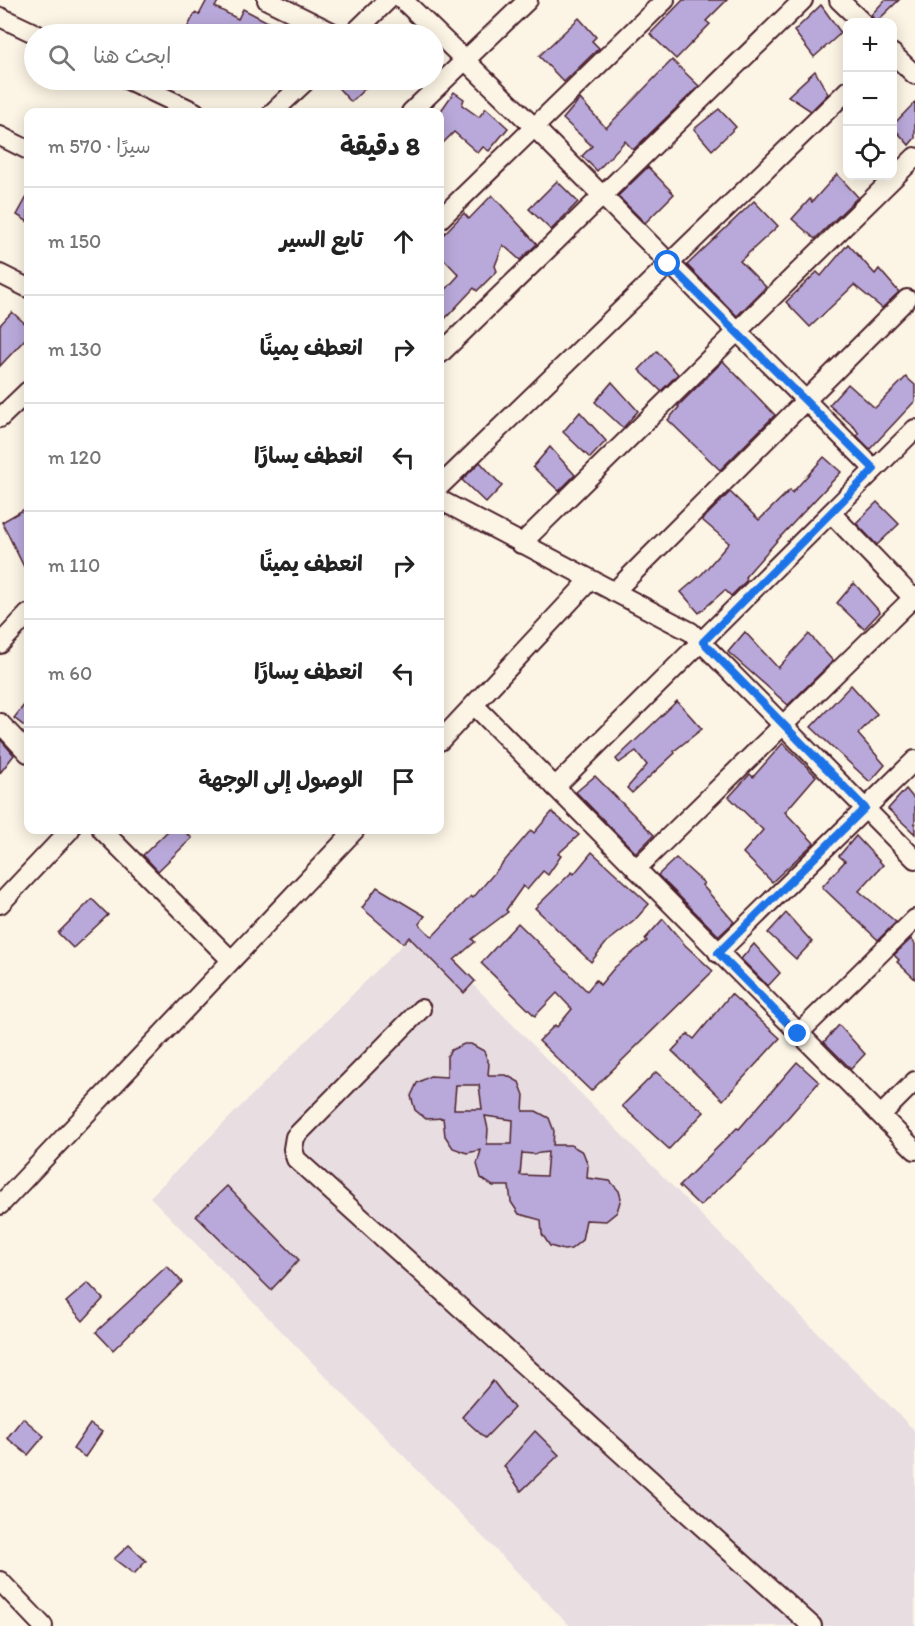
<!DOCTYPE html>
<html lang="ar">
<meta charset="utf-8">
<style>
body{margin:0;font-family:Itim,"Playpen Sans Arabic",sans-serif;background:#f2f2f2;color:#222;direction:rtl}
.controls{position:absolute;right:18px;top:18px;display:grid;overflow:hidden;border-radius:12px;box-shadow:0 3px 15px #0003}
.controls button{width:54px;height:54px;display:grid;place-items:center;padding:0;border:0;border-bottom:2px solid #e0e0e0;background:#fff;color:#222;font:30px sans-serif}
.stop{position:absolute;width:18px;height:18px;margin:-14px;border:4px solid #1a73e8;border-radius:50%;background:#fff}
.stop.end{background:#1a73e8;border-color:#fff;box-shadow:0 2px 6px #0008}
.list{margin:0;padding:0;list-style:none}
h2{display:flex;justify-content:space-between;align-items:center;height:78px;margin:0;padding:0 24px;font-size:26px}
h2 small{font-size:20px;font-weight:400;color:#767676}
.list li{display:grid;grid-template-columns:39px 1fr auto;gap:18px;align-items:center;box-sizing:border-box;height:108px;padding:0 24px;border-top:2px solid #e0e0e0}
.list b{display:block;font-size:22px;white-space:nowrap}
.list em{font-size:20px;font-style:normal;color:#767676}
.icon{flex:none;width:33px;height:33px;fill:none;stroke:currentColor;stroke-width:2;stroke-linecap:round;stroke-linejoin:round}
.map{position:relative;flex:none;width:915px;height:1626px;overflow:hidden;direction:ltr}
.search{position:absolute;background:#fff;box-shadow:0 3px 15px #0003;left:24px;top:24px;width:420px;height:66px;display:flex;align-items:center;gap:15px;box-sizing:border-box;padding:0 21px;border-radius:33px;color:#767676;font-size:22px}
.panel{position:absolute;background:#fff;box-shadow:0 3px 15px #0003;left:24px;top:108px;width:420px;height:726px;border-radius:12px;direction:rtl}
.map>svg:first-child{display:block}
.built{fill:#e8dee2}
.building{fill:#b9a9da;stroke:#4a1f2b;stroke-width:1.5;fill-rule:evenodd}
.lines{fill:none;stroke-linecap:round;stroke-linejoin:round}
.minor-casing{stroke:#4a1f2b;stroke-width:22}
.minor{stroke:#fcf5e5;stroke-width:18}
.route{stroke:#1a73e8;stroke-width:8}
</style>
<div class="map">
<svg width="915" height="1626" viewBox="0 0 915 1626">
<rect width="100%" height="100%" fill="#fcf5e5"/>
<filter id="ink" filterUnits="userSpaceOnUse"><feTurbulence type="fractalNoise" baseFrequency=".0167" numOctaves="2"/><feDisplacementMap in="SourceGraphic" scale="12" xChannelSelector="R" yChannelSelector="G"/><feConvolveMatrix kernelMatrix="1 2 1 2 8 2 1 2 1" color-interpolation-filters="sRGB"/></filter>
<g filter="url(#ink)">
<polygon class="built" points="418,929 915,1431 915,1626 570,1626 150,1197"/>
<g class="building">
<polygon points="207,0 219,0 215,7 238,19 243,9 291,34 212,34 206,31 204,34 184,34 195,13 199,15"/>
<polygon points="683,0 727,0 706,21 710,24 676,59 650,34"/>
<polygon points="885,0 899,0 876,22 871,15"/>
<polygon points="821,5 841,33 814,57 794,31"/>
<polygon points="579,18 596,37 592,41 599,48 564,82 539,56"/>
<polygon points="672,60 699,86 633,150 625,141 597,171 582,156 592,146 563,119 580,99 606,128"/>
<polygon points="815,71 828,94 811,111 788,96"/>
<polygon points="331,80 374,80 351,102"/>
<polygon points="454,92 464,99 462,105 479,117 486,108 508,128 489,151 483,147 478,153 454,132 440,146 440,112"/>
<polygon points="915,102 915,138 909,145 892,126"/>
<polygon points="719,109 736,127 712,150 694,129"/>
<polygon points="648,167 674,194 645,223 618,196"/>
<polygon points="837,174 858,197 815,239 792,219 810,199 812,202"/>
<polygon points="557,181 578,202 551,230 529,209"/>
<polygon points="28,195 28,222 17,215"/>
<polygon points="492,195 537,244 520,260 503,245 495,266 497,271 477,291 474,288 440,324 440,296 459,275 440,255 440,238 464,213 469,219"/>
<polygon points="754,201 778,226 740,261 766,287 737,316 687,265"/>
<polygon points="848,244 875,274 879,269 899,292 882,308 854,285 810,327 786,302 817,272 821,276"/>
<polygon points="12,312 28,326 28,336 0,366 0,325"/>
<polygon points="657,351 678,374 661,391 639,370"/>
<polygon points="723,361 775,415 720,470 668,420 679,407 678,406"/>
<polygon points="906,377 915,385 915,401 870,449 857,436 859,434 855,428 829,405 848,384 875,408"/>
<polygon points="612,382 638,411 623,428 595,402"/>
<polygon points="580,412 606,441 590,458 563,432"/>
<polygon points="550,447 575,475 559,491 533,467"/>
<polygon points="824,457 841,472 782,535 745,577 747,580 731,596 725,590 699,613 681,592 702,574 729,543 702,520 730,492 759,520 790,490 792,493"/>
<polygon points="480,462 502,486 486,503 462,480"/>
<polygon points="877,502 899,524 877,545 856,523"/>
<polygon points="28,507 28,575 2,522"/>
<polygon points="854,583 880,612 864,629 837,603"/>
<polygon points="745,632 778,668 809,634 833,661 788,705 728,652"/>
<polygon points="851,685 877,714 858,734 885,765 870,782 811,727"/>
<polygon points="28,700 28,729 14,718"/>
<polygon points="677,701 702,729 674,751 675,753 632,793 627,788 647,765 636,751 619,763 616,759"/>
<polygon points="0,739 14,755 0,773"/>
<polygon points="783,743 816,776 785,812 814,843 772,882 743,853 763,830 729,797 750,774 753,777"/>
<polygon points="595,776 654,835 636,853 576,792"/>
<polygon points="906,789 915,800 915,834 888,809"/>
<polygon points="552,812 579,835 558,854 561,856 548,875 543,871 527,890 523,886 506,910 508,912 472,939 475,942 454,960 475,981 464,993 409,937 403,943 362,908 377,887 425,916 419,924 432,937 471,896 473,898 531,830 534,833"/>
<polygon points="169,830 183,830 192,838 158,871 143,855"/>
<polygon points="856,836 883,865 859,891 896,922 878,940 822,887 845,861 839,856"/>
<polygon points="592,852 649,904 634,921 607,942 591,962 535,908 572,872 574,874"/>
<polygon points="676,858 704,883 702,885 734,922 719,936 658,875"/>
<polygon points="92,899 108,915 73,948 58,933"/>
<polygon points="786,913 812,942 796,959 768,933"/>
<polygon points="663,919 685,945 713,971 591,1091 539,1041 555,1025 557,1027 572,1009 557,993 535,1016 481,963 518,923 587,991 596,980 600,985 615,967 647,941 645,939"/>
<polygon points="911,939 915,944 915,979 897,962 899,960 894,955"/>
<polygon points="754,944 780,973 768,986 741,959"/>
<polygon points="731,994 780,1038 723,1100 672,1051 688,1034 694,1039"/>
<polygon points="839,1025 865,1054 851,1069 824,1042"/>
<path d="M464 1044H471L484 1051 489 1064 488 1075H506L519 1082 524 1095 523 1111H536L549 1118 554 1131 553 1145H571L583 1152 588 1165 587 1178 610 1181 619 1191 621 1198 617 1212 606 1221 586 1220 582 1240 571 1249 564 1250 550 1246 542 1234 541 1220 519 1214 511 1202 509 1186H493L481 1178 477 1164 481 1150 467 1153 453 1148 445 1136 443 1118 426 1119 415 1110 411 1096 417 1083 430 1076 447 1077V1056L451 1050ZM456 1085H479L482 1109H454ZM485 1116 513 1120 512 1144H487L488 1129ZM548 1152 546 1176 520 1175 522 1153 533 1154Z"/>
<polygon points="797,1062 819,1082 765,1144 700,1206 679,1186 737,1128 739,1129"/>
<polygon points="656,1072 704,1112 669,1149 622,1106"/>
<polygon points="227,1186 299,1260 271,1290 196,1216"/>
<polygon points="167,1266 182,1282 113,1350 96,1332"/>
<polygon points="88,1283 103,1299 83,1321 66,1302"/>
<polygon points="493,1381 514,1408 485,1438 462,1417"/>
<polygon points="23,1418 44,1436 28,1455 7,1438"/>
<polygon points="90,1424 102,1432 85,1457 73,1449"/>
<polygon points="535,1431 559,1455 521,1491 504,1466"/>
<polygon points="129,1545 146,1561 134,1574 114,1559"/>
</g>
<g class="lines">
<defs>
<g id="minor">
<polyline points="267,0 336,34"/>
<polyline points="403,0 534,127 874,469"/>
<polyline points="839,0 862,22"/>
<polyline points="0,17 36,34"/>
<polyline points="353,34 388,0"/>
<polyline points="892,53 915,75"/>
<polyline points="128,80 195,112"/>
<polyline points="273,112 307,80"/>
<polyline points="411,112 528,0"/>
<polyline points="0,136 28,150"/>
<polyline points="440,219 665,0"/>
<polyline points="0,274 28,288"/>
<polyline points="440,354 803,0"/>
<polyline points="0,418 28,391"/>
<polyline points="440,486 848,90"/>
<polyline points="440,500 691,632 915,859"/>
<polyline points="831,513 915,600"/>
<polyline points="521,544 915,157"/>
<polyline points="614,592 907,299"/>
<polyline points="0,644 28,614"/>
<polyline points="474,705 915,1150"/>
<polyline points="0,723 28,753"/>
<polyline points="440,741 590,580"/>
<polyline points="555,787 915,429"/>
<polyline points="102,830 231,960"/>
<polyline points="636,869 915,596"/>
<polyline points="0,904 70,830"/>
<polyline points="718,953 915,760"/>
<polyline points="421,1009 295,1137 293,1149 296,1159 812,1626"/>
<polyline points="798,1034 915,919"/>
<polyline points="881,1115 915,1081"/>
<polyline points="0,1205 355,830"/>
<polyline points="0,1581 43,1626"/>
</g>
</defs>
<use href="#minor" class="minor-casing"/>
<use href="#minor" class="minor"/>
</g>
</g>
<g class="lines" filter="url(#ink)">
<polyline class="route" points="668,264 874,469 703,642 865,808 718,953 798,1034"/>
</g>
</svg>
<div class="controls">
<button>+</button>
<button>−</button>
<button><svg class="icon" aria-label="locate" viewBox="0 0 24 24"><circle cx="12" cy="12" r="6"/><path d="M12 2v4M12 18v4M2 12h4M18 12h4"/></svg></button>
</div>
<div class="stop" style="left:668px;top:264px"></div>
<div class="stop end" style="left:798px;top:1034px"></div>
<div class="search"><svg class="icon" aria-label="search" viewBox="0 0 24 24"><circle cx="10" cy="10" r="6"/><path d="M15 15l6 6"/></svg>ابحث هنا</div>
<section class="panel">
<h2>8 دقيقة<small>سيرًا · 570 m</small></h2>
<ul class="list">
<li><svg class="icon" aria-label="ahead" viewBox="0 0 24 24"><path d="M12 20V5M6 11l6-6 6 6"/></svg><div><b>تابع السير</b></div><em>150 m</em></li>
<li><svg class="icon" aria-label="right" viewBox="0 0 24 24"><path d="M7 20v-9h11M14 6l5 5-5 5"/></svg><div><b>انعطف يمينًا</b></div><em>130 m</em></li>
<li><svg class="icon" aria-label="left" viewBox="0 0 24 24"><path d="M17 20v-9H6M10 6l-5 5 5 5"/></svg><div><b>انعطف يسارًا</b></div><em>120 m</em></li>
<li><svg class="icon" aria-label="right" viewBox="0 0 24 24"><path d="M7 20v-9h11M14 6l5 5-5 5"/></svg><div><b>انعطف يمينًا</b></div><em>110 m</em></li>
<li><svg class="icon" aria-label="left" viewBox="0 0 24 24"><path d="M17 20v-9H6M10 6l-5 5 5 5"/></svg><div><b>انعطف يسارًا</b></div><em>60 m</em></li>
<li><svg class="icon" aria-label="arrive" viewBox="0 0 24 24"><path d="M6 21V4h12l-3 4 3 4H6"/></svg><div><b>الوصول إلى الوجهة</b></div></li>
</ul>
</section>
</div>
